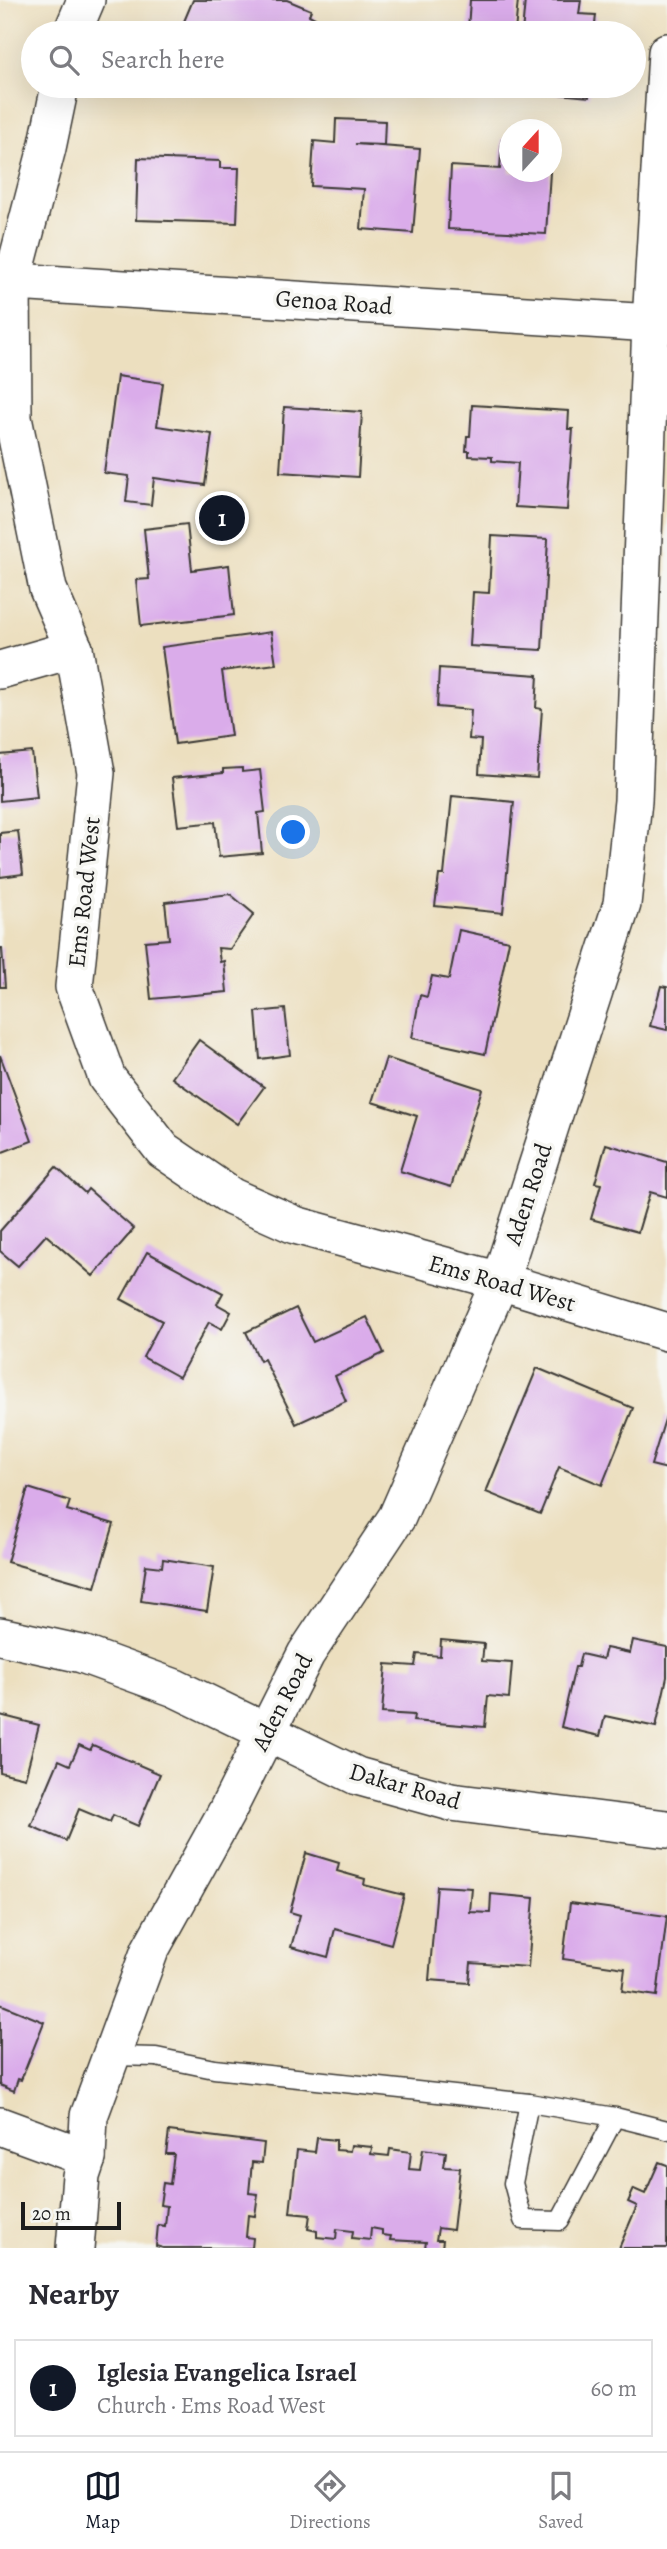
<!DOCTYPE html>
<meta charset="utf-8">
<style>
body{margin:0;font-family:Alegreya,serif;background:#f7f7f7;color:#2b2b33}
.compass{position:absolute;left:499px;top:119px;width:63px;height:63px;border-radius:50%;background:#fff;box-shadow:0 7px 28px #0002;rotate:21deg}
.scale{position:absolute;left:21px;bottom:18px;width:100px;box-sizing:border-box;padding-left:7px;border:4px solid #1c1c1c;border-top:0;font-size:19px;line-height:24px;white-space:nowrap;color:#1c1c1c;-webkit-text-stroke:5px #f6f6f2;paint-order:stroke}
.you{position:absolute;left:294px;top:833px;width:24px;height:24px;margin:-18px;border:5px solid #fff;border-radius:50%;background:#1a73e8;box-shadow:0 0 0 10px #1a73e833}
.badge{display:grid;place-items:center;width:46px;height:46px;border-radius:50%;background:#111827;color:#fff;font-size:23px;font-weight:700}
.pin{position:absolute;translate:-50% -50%;border:4px solid #fff;box-shadow:0 2px 7px #0006}
.list{margin:0;padding:0;list-style:none}
h2{display:flex;justify-content:space-between;align-items:center;height:91px;margin:0;padding:0 28px;font-size:30px}
h2 small{font-size:23px;font-weight:400;color:#7c7c81}
.list li{display:grid;grid-template-columns:46px 1fr auto;gap:21px;align-items:center;box-sizing:border-box;height:98px;margin:0 14px 14px;padding:0 14px;border:2px solid #e1e1e2;border-radius:0px}
.list b{display:block;font-size:26px;white-space:nowrap}
.list p{margin:0;font-size:23px;white-space:nowrap;color:#7c7c81}
.list em{font-size:23px;font-style:normal;color:#7c7c81}
.icon{flex:none;width:38px;height:38px;fill:none;stroke:currentColor;stroke-width:2;stroke-linecap:round;stroke-linejoin:round}
.map{position:relative;flex:none;width:667px;height:2248px;overflow:hidden}
.search{position:absolute;background:#fff;box-shadow:0 7px 28px #0002;left:21px;right:21px;top:21px;height:77px;display:flex;align-items:center;gap:18px;box-sizing:border-box;padding:0 24px;border-radius:38px;color:#7c7c81;font-size:26px}
.sheet{height:203px;background:#fff}
nav{display:flex;justify-content:space-around;align-items:center;box-sizing:border-box;height:98px;border-top:2px solid #e1e1e2;background:#fff;font-size:19px;color:#7c7c81}
nav a{display:grid;justify-items:center;gap:4px}
nav .on{color:#111827}
.map>svg:first-child{display:block}
.building{fill:#daacea}
.lines{fill:none;stroke-linecap:round;stroke-linejoin:round}
.lane-casing{stroke:#3b3934;stroke-width:21}
.street-casing{stroke:#3b3934;stroke-width:40}
.lane{stroke:#fff;stroke-width:18}
.street{stroke:#fff;stroke-width:37}
.labels{text-anchor:middle;stroke-width:7;stroke-linejoin:round;paint-order:stroke}
.street-label{font-size:24px;fill:#1c1c1c;stroke:#f6f6f2}
</style>
<div class="map">
<svg width="667" height="2248" viewBox="0 0 667 2248">
<rect width="100%" height="100%" fill="#f6f6f2"/>
<filter id="ink" filterUnits="userSpaceOnUse"><feTurbulence type="fractalNoise" baseFrequency=".0143" numOctaves="2"/><feDisplacementMap in="SourceGraphic" scale="14" xChannelSelector="R" yChannelSelector="G"/><feConvolveMatrix kernelMatrix="1 2 1 2 8 2 1 2 1" color-interpolation-filters="sRGB"/></filter>
<filter id="wash" filterUnits="userSpaceOnUse"><feTurbulence type="fractalNoise" baseFrequency=".00686" numOctaves="4" result="noise"/><feDisplacementMap in="SourceGraphic" scale="28" xChannelSelector="R" yChannelSelector="G"/><feGaussianBlur stdDeviation="1.57" result="paint"/><feColorMatrix in="noise" values="0 0 0 0 0 0 0 0 0 0 0 0 0 0 0 0 0 1.4 0 .05"/><feComposite in="paint" operator="in"/></filter>
<g filter="url(#wash)">
<rect width="100%" height="100%" fill="#ecdfbf"/>
<g id="blocks">
<g class="building">
<polygon points="193,0 287,0 311,10 309,15 315,18 308,33 256,33 250,31 249,33 173,33 175,28 180,31"/>
<polygon points="470,0 518,0 515,32 468,29"/>
<polygon points="525,0 581,0 579,14 596,15 594,33 522,33"/>
<polygon points="518,86 590,86 589,97 517,90"/>
<polygon points="336,119 385,121 384,145 355,144 420,149 413,233 361,229 364,189 311,186 314,141 335,143"/>
<polygon points="502,139 510,139 510,172 550,172 546,234 448,229 451,166 500,169"/>
<polygon points="138,158 220,161 220,168 239,168 237,223 136,220"/>
<polygon points="117,376 163,383 157,426 212,434 205,485 154,478 151,505 126,502 129,476 104,473"/>
<polygon points="472,405 569,411 568,429 573,429 567,510 515,507 518,463 492,461 492,457 469,456 469,451 466,451 467,436 470,436"/>
<polygon points="284,407 362,412 358,477 280,472"/>
<polygon points="187,524 192,570 229,565 234,615 141,626 136,580 149,579 144,529"/>
<polygon points="492,536 548,539 542,650 470,646 473,592 489,593"/>
<polygon points="271,632 276,664 222,671 231,736 175,744 162,647"/>
<polygon points="439,668 538,675 536,708 542,709 537,778 479,774 481,740 469,739 471,710 437,707"/>
<polygon points="32,752 37,797 0,801 0,755"/>
<polygon points="242,768 242,772 260,770 265,812 258,813 262,853 219,857 215,822 178,826 172,778 223,773 223,769"/>
<polygon points="452,796 514,802 503,913 435,906 439,875 444,875"/>
<polygon points="18,831 23,874 0,877 0,833"/>
<polygon points="230,894 254,914 230,949 218,948 220,962 224,961 227,992 151,999 145,941 169,939 165,902"/>
<polygon points="459,930 509,941 485,1054 412,1038 420,995 427,997 432,976 449,979"/>
<polygon points="0,948 2,948 5,987 0,987"/>
<polygon points="661,986 667,987 667,1030 650,1026"/>
<polygon points="285,1009 290,1055 260,1059 256,1012"/>
<polygon points="199,1040 264,1087 237,1124 172,1078"/>
<polygon points="0,1055 32,1141 0,1153"/>
<polygon points="386,1058 482,1089 451,1187 400,1171 417,1116 372,1102"/>
<polygon points="606,1144 667,1162 667,1197 650,1192 638,1232 591,1219 601,1184 595,1183"/>
<polygon points="56,1167 85,1193 88,1189 134,1229 93,1276 46,1235 18,1266 0,1251 0,1231"/>
<polygon points="147,1252 223,1293 217,1304 231,1312 222,1329 209,1322 179,1377 143,1357 162,1321 121,1299"/>
<polygon points="296,1308 313,1342 367,1317 384,1353 335,1376 346,1401 296,1424 264,1359 260,1361 246,1332"/>
<polygon points="537,1368 633,1408 602,1485 559,1467 540,1514 486,1492"/>
<polygon points="666,1416 667,1416 667,1469 651,1465"/>
<polygon points="28,1488 70,1501 67,1510 114,1524 95,1587 7,1562"/>
<polygon points="163,1559 214,1567 207,1611 141,1601 146,1565 162,1567"/>
<polygon points="441,1640 484,1644 482,1661 512,1663 509,1698 488,1696 485,1727 413,1721 414,1715 382,1713 386,1664 415,1666 417,1654 440,1656"/>
<polygon points="633,1640 667,1647 667,1677 656,1727 605,1716 600,1736 561,1727 575,1667 578,1667 581,1654 603,1659 606,1648 630,1653"/>
<polygon points="0,1715 39,1725 25,1778 0,1772"/>
<polygon points="79,1745 90,1750 93,1745 160,1774 138,1826 113,1815 110,1822 79,1809 66,1841 31,1826 59,1760 70,1765"/>
<polygon points="306,1853 339,1863 337,1871 365,1879 364,1885 404,1895 391,1944 335,1929 328,1957 291,1947 300,1915 290,1912"/>
<polygon points="437,1886 472,1888 470,1912 490,1913 491,1894 534,1898 528,1967 471,1963 469,1983 429,1980"/>
<polygon points="570,1903 667,1916 657,1996 622,1991 625,1968 563,1959"/>
<polygon points="0,2004 44,2022 21,2080 18,2079 14,2091 0,2085"/>
<polygon points="169,2131 264,2143 262,2163 252,2162 249,2193 258,2194 255,2216 248,2215 246,2237 253,2238 252,2248 163,2248 156,2246 158,2225 165,2226 167,2206 160,2205 163,2183 170,2184 174,2154 166,2154"/>
<polygon points="317,2138 336,2140 336,2150 350,2151 351,2145 372,2147 371,2154 389,2156 390,2149 411,2152 409,2169 420,2170 423,2149 446,2152 444,2167 460,2168 453,2230 438,2228 436,2240 443,2240 442,2248 425,2248 426,2242 390,2240 391,2236 382,2235 382,2230 371,2228 370,2240 352,2238 353,2231 337,2229 336,2239 317,2237 317,2231 308,2229 310,2215 290,2213 297,2150 315,2152"/>
<polygon points="659,2162 667,2165 667,2248 619,2248 637,2206 628,2202 634,2189 645,2194"/>
</g>
</g>
</g>
<g filter="url(#ink)">
<use href="#blocks" fill-opacity="0" stroke="#3b3934" stroke-width="2"/>
<g class="lines">
<defs>
<g id="lane">
<polyline points="112,2056 156,2057 214,2069 529,2103 615,2117 667,2130"/>
<polyline points="529,2103 513,2183 523,2220 560,2221 615,2117"/>
</g>
<g id="street">
<polyline points="72,33 86,0"/>
<polyline points="60,86 47,148 12,282 13,418 48,589 74,649 96,773 74,987 107,1078 163,1150 232,1197 295,1225 500,1281 667,1332"/>
<polyline points="0,281 667,324"/>
<polyline points="0,670 74,649"/>
<polyline points="0,1636 82,1654 175,1688 357,1776 451,1802 667,1829"/>
<polyline points="0,2126 87,2158"/>
<polyline points="75,2248 81,2176 87,2158 89,2116 150,1950 226,1813 306,1654 397,1517 500,1281 622,904 633,801 651,323 667,52"/>
</g>
</defs>
<use href="#lane" class="lane-casing"/>
<use href="#street" class="street-casing"/>
<use href="#lane" class="lane"/>
<use href="#street" class="street"/>
</g>
</g>
<g class="labels">
<g class="street-label">
<text transform="translate(334 302) rotate(4)" y="8">Genoa Road</text>
<text transform="translate(84 892) rotate(-84)" y="8">Ems Road West</text>
<text transform="translate(528 1194) rotate(-72)" y="8">Aden Road</text>
<text transform="translate(502 1283) rotate(16)" y="8">Ems Road West</text>
<text transform="translate(282 1702) rotate(-63)" y="8">Aden Road</text>
<text transform="translate(405 1786) rotate(16)" y="8">Dakar Road</text>
</g>
</g>
</svg>
<svg class="compass" viewBox="-18 -18 36 36"><path d="M0-13l5 13h-10z" fill="#e53935"/><path d="M0 13l5-13h-10z" fill="#7c7c81"/></svg>
<div class="scale">20 m</div>
<div class="you"></div>
<div class="pin badge" style="left:222px;top:518px">1</div>
<div class="search"><svg class="icon" aria-label="search" viewBox="0 0 24 24"><circle cx="10" cy="10" r="6"/><path d="M15 15l6 6"/></svg>Search here</div>
</div>
<section class="sheet">
<h2>Nearby<small></small></h2>
<ul class="list">
<li><span class="badge">1</span><div><b>Iglesia Evangelica Israel</b><p>Church · Ems Road West</p></div><em>60 m</em></li>
</ul>
</section>
<nav>
<a class="on"><svg class="icon" aria-label="map" viewBox="0 0 24 24"><path d="M3 6l6-2 6 2 6-2v14l-6 2-6-2-6 2zM9 4v14M15 6v14"/></svg>Map</a>
<a><svg class="icon" aria-label="directions" viewBox="0 0 24 24"><path d="M12 3l9 9-9 9-9-9zM9 14v-3h6M13 9l2 2-2 2"/></svg>Directions</a>
<a><svg class="icon" aria-label="saved" viewBox="0 0 24 24"><path d="M7 4h10v16l-5-4-5 4z"/></svg>Saved</a>
</nav>
